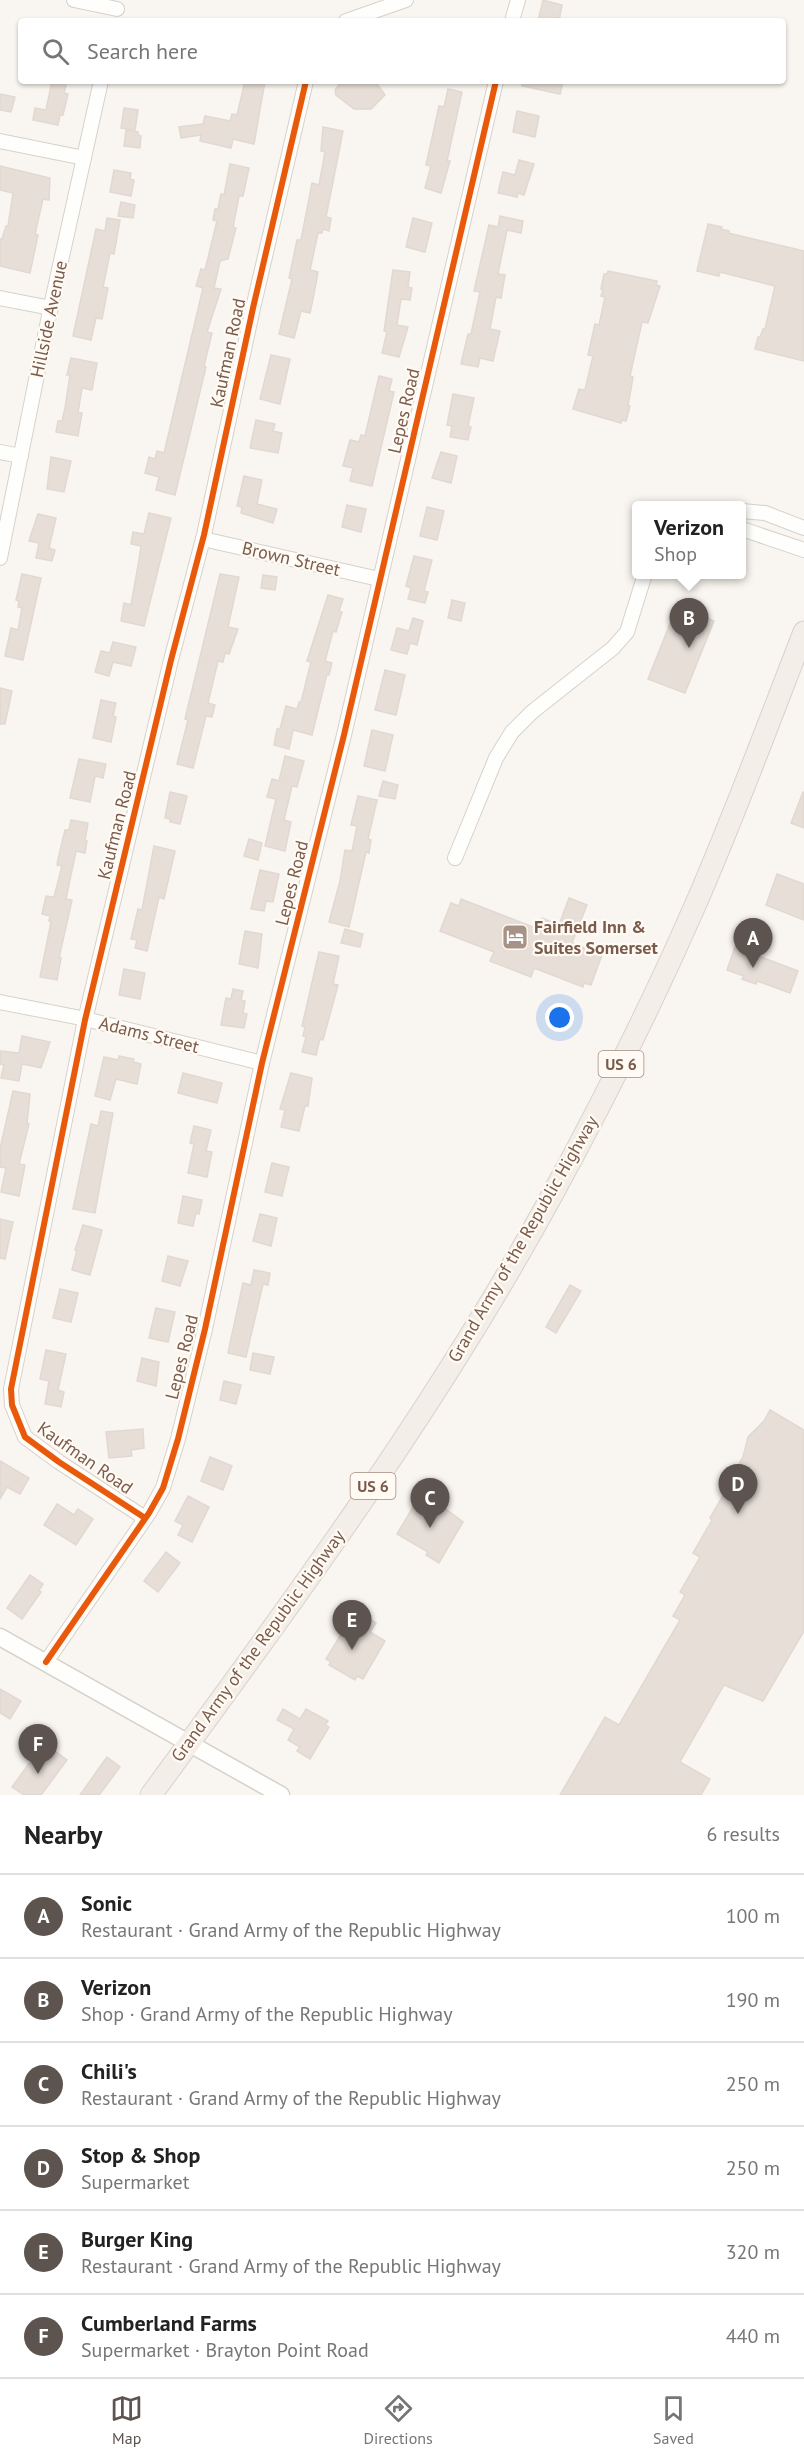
<!DOCTYPE html>
<meta charset="utf-8">
<style>
body{margin:0;font-family:"PT Sans",sans-serif;background:#f2f2f2;color:#222}
.you{position:absolute;left:560px;top:1018px;width:21px;height:21px;margin:-15px;border:4px solid #fff;border-radius:50%;background:#1a73e8;box-shadow:0 0 0 9px #1a73e833}
.badge{display:grid;place-items:center;width:39px;height:39px;border-radius:50%;background:#5d544f;color:#fff;font-size:20px;font-weight:700}
.pin{position:absolute;translate:-50% -50px;filter:drop-shadow(0 2px 3px #0008)}
.pin::after{content:'';position:absolute;top:32px;width:21px;height:18px;background:inherit;clip-path:polygon(0 0,100% 0,50% 100%)}
.popup{position:absolute;left:632px;top:501px;width:114px;height:78px;box-sizing:border-box;display:grid;place-content:center;border-radius:6px;background:#fff;filter:drop-shadow(0 2px 4px #0005);font-size:20px;white-space:nowrap;color:#767676}
.popup b{font-size:22px;color:#222}
.popup::after{content:'';position:absolute;left:50%;top:100%;margin-left:-12px;border:12px solid transparent;border-top-color:#fff}
.list{margin:0;padding:0;list-style:none}
h2{display:flex;justify-content:space-between;align-items:center;height:78px;margin:0;padding:0 24px;font-size:26px}
h2 small{font-size:20px;font-weight:400;color:#767676}
.list li{display:grid;grid-template-columns:39px 1fr auto;gap:18px;align-items:center;box-sizing:border-box;height:84px;padding:0 24px;border-top:2px solid #e0e0e0}
.list b{display:block;font-size:22px;white-space:nowrap}
.list p{margin:0;font-size:20px;white-space:nowrap;color:#767676}
.list em{font-size:20px;font-style:normal;color:#767676}
.icon{flex:none;width:33px;height:33px;fill:none;stroke:currentColor;stroke-width:2;stroke-linecap:round;stroke-linejoin:round}
.map{position:relative;flex:none;width:804px;height:1795px;overflow:hidden}
.search{position:absolute;background:#fff;box-shadow:0 2px 4px #0004;left:18px;right:18px;top:18px;height:66px;display:flex;align-items:center;gap:15px;box-sizing:border-box;padding:0 21px;border-radius:6px;color:#767676;font-size:22px}
.sheet{height:582px;background:#fff}
nav{display:flex;justify-content:space-around;align-items:center;box-sizing:border-box;height:84px;border-top:2px solid #e0e0e0;background:#fff;font-size:16px;color:#767676}
nav a{display:grid;justify-items:center;gap:3px}
nav .on{color:#5d544f}
.map>svg:first-child{display:block}
.building{fill:#e6ded7;stroke:#e2d8d2;stroke-width:1.5}
.lines{fill:none;stroke-linecap:round;stroke-linejoin:round}
.minor-casing{stroke:#d7d1cb;stroke-width:16}
.tertiary-casing{stroke:#d7d1cb;stroke-width:19}
.primary-casing{stroke:#dad1cc;stroke-width:23}
.minor{stroke:#fefefd;stroke-width:14}
.tertiary{stroke:#fefefd;stroke-width:16}
.primary{stroke:#f3eee8;stroke-width:21}
.cycleway-casing{stroke:#fffaf3;stroke-width:10}
.cycleway{stroke:#e8590c;stroke-width:6}
.labels{text-anchor:middle;stroke-width:4.5;stroke-linejoin:round;paint-order:stroke}
.shield{fill:#fffaf3;stroke:#a28b7f;stroke-width:1.5}
.shield-label{font-size:16px;font-weight:bold;fill:#7a5c4d}
.street-label{font-size:18px;fill:#7a5c4d;stroke:#fffaf3}
.poi-label{font-size:18px;font-weight:bold;fill:#7a5c4d;stroke:#fffaf3;text-anchor:start}
</style>
<div class="map">
<svg width="804" height="1795" viewBox="0 0 804 1795">
<rect width="100%" height="100%" fill="#f9f5f0"/>
<g class="building">
<polygon points="543,0 562,5 559,21 538,21"/>
<polygon points="52,81 67,81 64,93 68,94 63,115 60,115 58,125 33,120 35,108 46,110"/>
<polygon points="245,81 265,81 254,144 233,139 231,148 200,141 201,135 181,138 179,127 203,124 205,116 230,121 232,114 237,115"/>
<polygon points="342,81 375,81 385,95 371,109 354,109 336,95 335,90"/>
<polygon points="522,81 563,81 560,94 522,86"/>
<polygon points="448,89 462,92 447,161 450,161 441,193 425,188 431,166 426,165 439,106 444,107"/>
<polygon points="0,94 15,97 11,112 0,110"/>
<polygon points="124,108 138,110 135,130 121,128"/>
<polygon points="517,111 539,116 535,137 513,132"/>
<polygon points="323,127 343,131 326,217 331,218 329,231 323,229 322,233 318,233 310,270 318,272 313,299 310,313 301,311 294,338 279,334 292,279 289,278 297,240 301,240 312,183 319,185 325,152 321,151"/>
<polygon points="126,130 138,132 138,135 141,136 140,148 124,146"/>
<polygon points="519,160 534,164 524,195 518,193 517,197 498,193 503,172 515,175"/>
<polygon points="230,164 249,168 243,196 239,196 233,227 236,228 228,259 220,261 214,288 221,289 207,332 212,333 204,366 206,367 175,495 156,490 159,477 145,473 149,457 155,459 157,451 164,453 203,288 196,286 201,269 205,270 217,221 213,220 215,209 218,209 221,194 224,195"/>
<polygon points="0,166 50,178 49,200 43,199 35,234 38,235 30,273 0,266 0,239 2,239 6,226 8,226 13,193 0,190"/>
<polygon points="114,170 131,173 130,179 134,180 131,196 110,192"/>
<polygon points="121,202 135,205 133,218 118,216"/>
<polygon points="500,216 523,221 521,233 507,230 498,274 505,275 501,298 496,297 490,329 500,331 493,361 480,358 478,367 461,364 468,334 471,334 480,292 474,291 489,225 498,227"/>
<polygon points="107,218 120,220 114,254 110,253 103,287 108,288 102,319 96,318 91,340 73,336 96,229 105,231"/>
<polygon points="413,218 432,223 425,252 406,247"/>
<polygon points="708,224 722,227 721,229 729,231 728,233 804,251 804,361 755,349 758,337 760,337 763,329 765,329 775,286 720,272 719,276 697,271"/>
<polygon points="393,270 410,272 408,287 412,288 410,300 401,299 397,325 408,327 399,357 382,353 387,332 384,331"/>
<polygon points="608,271 657,281 656,285 660,286 648,323 642,322 630,376 633,377 628,406 630,406 626,421 622,420 621,423 573,409 579,389 585,390 593,356 588,355 595,324 599,325 605,297 601,296 603,290 601,289 604,274 607,274"/>
<polygon points="271,355 290,359 280,404 260,399"/>
<polygon points="71,358 97,363 92,390 82,388 78,413 82,413 78,436 56,432 58,421 62,421 65,408 70,375 67,375"/>
<polygon points="379,376 392,379 389,391 394,392 372,486 350,481 353,468 343,466 350,440 359,442 361,435 365,436"/>
<polygon points="453,394 474,398 468,426 471,427 468,440 450,437 452,426 447,425"/>
<polygon points="256,420 275,424 273,431 282,433 278,453 250,448"/>
<polygon points="441,452 457,456 451,483 432,478"/>
<polygon points="51,457 71,461 64,492 47,489"/>
<polygon points="244,476 262,480 257,504 277,509 273,523 241,513 242,507 237,506"/>
<polygon points="347,505 366,509 361,532 342,527"/>
<polygon points="427,507 444,511 437,540 420,536"/>
<polygon points="149,513 171,518 144,626 121,621 124,603 131,605 139,560 141,546 131,544 133,532 144,534"/>
<polygon points="38,514 56,518 49,548 55,550 52,561 36,558 39,543 29,541"/>
<polygon points="414,556 432,560 424,591 428,592 425,603 408,599 411,588 406,586"/>
<polygon points="22,574 41,578 23,660 5,656 11,628 18,630 22,608 18,607 19,601 16,600"/>
<polygon points="220,574 239,577 228,627 238,629 229,654 225,653 223,662 218,661 208,703 215,705 212,717 206,716 193,768 177,764 188,720 185,719"/>
<polygon points="263,575 277,577 275,590 261,588"/>
<polygon points="328,595 343,599 339,611 342,612 336,632 333,631 325,661 332,663 329,675 327,674 312,735 293,730 289,749 274,745 277,729 280,729 286,706 297,709 299,702 301,702 311,662 307,661"/>
<polygon points="452,600 465,603 461,621 448,618"/>
<polygon points="677,606 714,621 685,693 648,679"/>
<polygon points="413,618 423,621 417,645 410,643 407,654 391,650 397,628 409,631"/>
<polygon points="113,642 136,647 131,666 113,662 109,676 95,672 101,651 110,653"/>
<polygon points="385,670 405,675 396,715 375,710"/>
<polygon points="0,688 12,691 5,724 0,724"/>
<polygon points="101,700 116,703 113,716 116,717 111,742 93,738"/>
<polygon points="372,730 393,735 385,771 364,766"/>
<polygon points="285,756 304,761 297,787 292,786 284,820 291,822 285,851 265,846 276,799 267,797 272,779 279,781"/>
<polygon points="79,759 106,764 103,778 95,776 90,802 70,798"/>
<polygon points="383,781 398,785 395,799 379,796"/>
<polygon points="170,792 187,796 180,824 170,822 170,819 165,818"/>
<polygon points="803,792 804,793 804,828 791,823"/>
<polygon points="358,796 377,800 368,839 371,840 369,853 366,852 349,927 329,922 340,881 345,850 352,851 357,826 351,825"/>
<polygon points="71,820 88,823 85,840 87,841 85,853 76,851 66,899 72,900 59,958 61,958 57,980 40,977 51,922 49,921 50,916 42,914 46,896 54,897 62,866 57,865 59,855 65,830 69,830"/>
<polygon points="249,839 262,843 258,860 244,856"/>
<polygon points="154,846 175,851 164,899 159,897 147,951 135,948 137,940 131,939 138,909 142,910"/>
<polygon points="260,870 279,874 273,902 266,901 264,911 251,909"/>
<polygon points="777,874 804,884 804,920 766,905"/>
<polygon points="569,898 587,905 572,943 602,955 591,985 584,983 583,987 534,968 531,977 490,961 494,952 440,931 451,903 459,906 461,899 538,929 542,918 559,925"/>
<polygon points="345,929 363,934 360,947 341,943"/>
<polygon points="245,931 262,934 258,968 239,964"/>
<polygon points="735,947 798,971 790,993 757,981 756,984 742,979 744,976 727,970"/>
<polygon points="319,952 339,956 333,984 338,985 323,1040 320,1039 316,1055 302,1052 306,1037 303,1036 305,1027 302,1026"/>
<polygon points="124,969 145,973 140,999 119,995"/>
<polygon points="233,989 243,991 241,1000 245,1001 243,1013 247,1014 244,1028 221,1025 226,998 231,999"/>
<polygon points="22,1036 50,1042 41,1068 22,1064 19,1081 1,1078 4,1065 0,1064 0,1051 19,1053"/>
<polygon points="119,1056 134,1059 133,1062 141,1064 137,1084 116,1079 110,1100 95,1096 104,1057 118,1060"/>
<polygon points="183,1073 222,1083 217,1103 178,1093"/>
<polygon points="291,1073 312,1078 308,1106 305,1106 299,1131 281,1127 285,1110 280,1109"/>
<polygon points="13,1091 30,1094 27,1123 29,1124 19,1164 25,1165 19,1196 1,1192 6,1168 0,1167 0,1149"/>
<polygon points="101,1111 113,1113 95,1213 73,1209 91,1124 98,1126"/>
<polygon points="194,1126 211,1130 206,1151 212,1152 207,1177 188,1173 194,1144 190,1143"/>
<polygon points="272,1163 289,1167 282,1196 265,1192"/>
<polygon points="183,1196 202,1200 199,1214 196,1213 193,1226 178,1223"/>
<polygon points="260,1214 277,1218 271,1246 253,1241"/>
<polygon points="0,1219 13,1222 5,1259 0,1258"/>
<polygon points="83,1225 102,1230 90,1275 72,1270 77,1250 75,1250"/>
<polygon points="168,1256 188,1261 180,1286 162,1281"/>
<polygon points="254,1270 270,1273 268,1285 263,1284 246,1357 228,1353 243,1283 251,1285"/>
<polygon points="570,1285 581,1291 556,1333 546,1327"/>
<polygon points="60,1289 78,1293 71,1322 53,1318"/>
<polygon points="156,1308 175,1312 168,1342 149,1338"/>
<polygon points="46,1350 66,1354 58,1390 64,1392 61,1407 45,1404 49,1381 40,1379"/>
<polygon points="253,1353 274,1357 270,1374 250,1370"/>
<polygon points="142,1358 159,1362 156,1386 137,1381"/>
<polygon points="224,1381 241,1385 236,1404 220,1400"/>
<polygon points="770,1410 804,1430 804,1631 763,1701 724,1685 680,1762 710,1779 701,1795 560,1795 605,1717 619,1725 680,1620 673,1616 685,1595 680,1592 700,1557 693,1553 712,1520 710,1518 738,1470 736,1469 743,1457 748,1437 764,1421"/>
<polygon points="143,1429 144,1448 131,1450 132,1456 109,1458 106,1432"/>
<polygon points="210,1457 232,1466 223,1490 201,1481"/>
<polygon points="0,1461 29,1478 20,1494 7,1487 0,1499"/>
<polygon points="188,1496 209,1507 192,1542 178,1535 183,1525 175,1521"/>
<polygon points="419,1497 441,1510 443,1507 463,1522 439,1563 426,1555 428,1552 397,1534"/>
<polygon points="57,1504 74,1515 78,1509 93,1519 76,1545 44,1525"/>
<polygon points="166,1552 180,1563 158,1592 144,1581"/>
<polygon points="30,1575 43,1584 39,1590 41,1592 22,1619 7,1608"/>
<polygon points="355,1611 376,1623 370,1632 385,1641 363,1679 357,1676 355,1680 329,1665 331,1662 326,1659"/>
<polygon points="0,1689 21,1701 10,1719 0,1713"/>
<polygon points="283,1709 300,1719 306,1709 328,1721 325,1725 329,1727 310,1759 297,1751 300,1747 288,1740 294,1729 277,1720"/>
<polygon points="44,1743 67,1760 41,1795 24,1795 12,1787"/>
<polygon points="107,1757 120,1767 99,1795 80,1795"/>
</g>
<g class="lines">
<defs>
<g id="minor">
<polyline points="74,0 117,9"/>
<polyline points="346,21 406,0"/>
<polyline points="512,21 518,0"/>
<polyline points="0,141 84,158"/>
<polyline points="0,298 51,308"/>
<polyline points="0,452 21,456"/>
<polyline points="742,511 765,513 804,528"/>
<polyline points="742,529 804,550"/>
<polyline points="203,539 379,579"/>
<polyline points="0,558 51,306 101,81"/>
<polyline points="455,858 496,758 512,732 532,712 613,648 627,632 645,574"/>
<polyline points="0,1002 81,1018 262,1063"/>
<polyline points="145,1518 59,1462 25,1437 12,1405 11,1389 85,1020 171,660 204,535 253,308 306,81"/>
<polyline points="46,1662 149,1513 163,1488 178,1439 205,1329 262,1063 344,735 496,81"/>
</g>
<polyline id="tertiary" points="0,1637 281,1795"/>
<path id="primary" d="M151 1795C293 1602 436 1408 551 1197 603 1102 651 1006 694 908 734 817 768 724 804 632"/>
</defs>
<use href="#minor" class="minor-casing"/>
<use href="#tertiary" class="tertiary-casing"/>
<use href="#primary" class="primary-casing"/>
<use href="#minor" class="minor"/>
<use href="#tertiary" class="tertiary"/>
<use href="#primary" class="primary"/>
<defs>
<g id="cycleway">
<polyline points="145,1518 59,1462 25,1437 12,1405 11,1389 85,1020 171,660 204,535 253,308 306,81"/>
<polyline points="46,1662 149,1513 163,1488 178,1439 205,1329 262,1063 344,735 496,81"/>
</g>
</defs>
<use href="#cycleway" class="cycleway-casing"/>
<use href="#cycleway" class="cycleway"/>
</g>
<defs>
<symbol id="hotel-square" viewBox="-11 -11 22 22"><rect x="-9" y="-9" width="18" height="18" rx="4" fill="#a69286" stroke="#fffaf3"/><path d="M-6-4.5h1.5V1H6V5H4.5V3h-9V5H-6ZM-4 0a1.8 1.8 0 1 1 3.6 0ZM.5 0V-2.5h3Q6-2.5 6 0Z" fill="#fff"/></symbol>
</defs>
<g fill-rule="evenodd">
<use href="#hotel-square" x="500" y="922" width="30" height="30"/>
</g>
<g class="labels">
<g class="shield">
<rect x="598.5" y="1051" width="45" height="26" rx="4.5"/>
<rect x="350.5" y="1473" width="45" height="26" rx="4.5"/>
</g>
<g class="shield-label">
<text x="621" y="1070">US 6</text>
<text x="373" y="1492">US 6</text>
</g>
<g class="street-label">
<text transform="translate(49 319) rotate(-78)" y="6">Hillside Avenue</text>
<text transform="translate(228 353) rotate(-78)" y="6">Kaufman Road</text>
<text transform="translate(404 411) rotate(-77)" y="6">Lepes Road</text>
<text transform="translate(291 559) rotate(13)" y="6">Brown Street</text>
<text transform="translate(117 825) rotate(-76)" y="6">Kaufman Road</text>
<text transform="translate(292 883) rotate(-76)" y="6">Lepes Road</text>
<text transform="translate(149 1035) rotate(14)" y="6">Adams Street</text>
<text transform="translate(523 1239) rotate(-60)" y="6">Grand Army of the Republic Highway</text>
<text transform="translate(182 1357) rotate(-76)" y="6">Lepes Road</text>
<text transform="translate(85 1458) rotate(35)" y="6">Kaufman Road</text>
<text transform="translate(258 1646) rotate(-54)" y="6">Grand Army of the Republic Highway</text>
</g>
<g class="poi-label">
<text x="534" y="933">Fairfield Inn &amp;<tspan x="534" dy="21">Suites Somerset</tspan></text>
</g>
</g>
</svg>
<div class="you"></div>
<div class="pin badge" style="left:753px;top:968px">A</div>
<div class="pin badge" style="left:689px;top:648px">B</div>
<div class="popup"><b>Verizon</b>Shop</div>
<div class="pin badge" style="left:430px;top:1528px">C</div>
<div class="pin badge" style="left:738px;top:1514px">D</div>
<div class="pin badge" style="left:352px;top:1650px">E</div>
<div class="pin badge" style="left:38px;top:1774px">F</div>
<div class="search"><svg class="icon" aria-label="search" viewBox="0 0 24 24"><circle cx="10" cy="10" r="6"/><path d="M15 15l6 6"/></svg>Search here</div>
</div>
<section class="sheet">
<h2>Nearby<small>6 results</small></h2>
<ul class="list">
<li><span class="badge">A</span><div><b>Sonic</b><p>Restaurant · Grand Army of the Republic Highway</p></div><em>100 m</em></li>
<li><span class="badge">B</span><div><b>Verizon</b><p>Shop · Grand Army of the Republic Highway</p></div><em>190 m</em></li>
<li><span class="badge">C</span><div><b>Chili's</b><p>Restaurant · Grand Army of the Republic Highway</p></div><em>250 m</em></li>
<li><span class="badge">D</span><div><b>Stop &amp; Shop</b><p>Supermarket</p></div><em>250 m</em></li>
<li><span class="badge">E</span><div><b>Burger King</b><p>Restaurant · Grand Army of the Republic Highway</p></div><em>320 m</em></li>
<li><span class="badge">F</span><div><b>Cumberland Farms</b><p>Supermarket · Brayton Point Road</p></div><em>440 m</em></li>
</ul>
</section>
<nav>
<a class="on"><svg class="icon" aria-label="map" viewBox="0 0 24 24"><path d="M3 6l6-2 6 2 6-2v14l-6 2-6-2-6 2zM9 4v14M15 6v14"/></svg>Map</a>
<a><svg class="icon" aria-label="directions" viewBox="0 0 24 24"><path d="M12 3l9 9-9 9-9-9zM9 14v-3h6M13 9l2 2-2 2"/></svg>Directions</a>
<a><svg class="icon" aria-label="saved" viewBox="0 0 24 24"><path d="M7 4h10v16l-5-4-5 4z"/></svg>Saved</a>
</nav>
